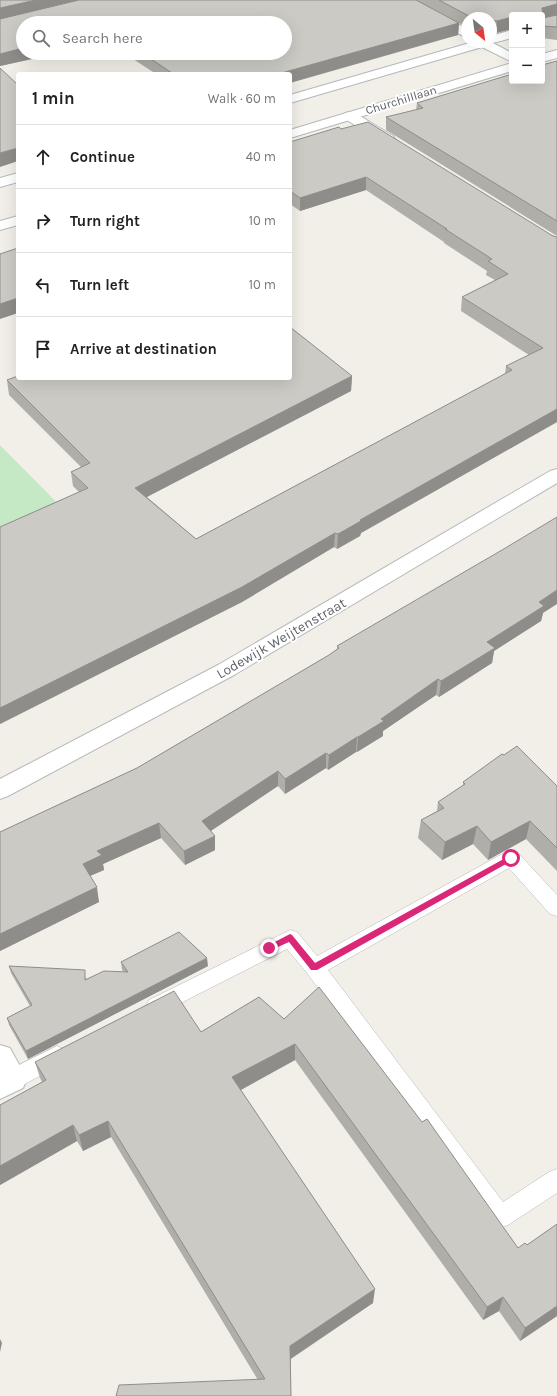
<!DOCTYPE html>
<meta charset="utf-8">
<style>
body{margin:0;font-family:Karla,sans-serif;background:#f6f6f6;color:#222}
.controls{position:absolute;right:12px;top:12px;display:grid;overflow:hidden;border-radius:4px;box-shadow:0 4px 16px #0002}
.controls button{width:36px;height:36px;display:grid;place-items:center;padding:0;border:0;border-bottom:1px solid #e0e0e0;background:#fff;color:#222;font:20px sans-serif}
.compass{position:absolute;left:461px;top:12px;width:36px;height:36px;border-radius:50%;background:#fff;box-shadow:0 4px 16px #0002;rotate:151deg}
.stop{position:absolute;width:12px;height:12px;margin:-9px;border:3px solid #db2777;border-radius:50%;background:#fff}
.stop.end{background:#db2777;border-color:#fff;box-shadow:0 1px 4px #0008}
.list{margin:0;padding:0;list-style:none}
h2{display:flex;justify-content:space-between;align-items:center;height:52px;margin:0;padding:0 16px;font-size:17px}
h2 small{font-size:13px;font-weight:400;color:#767676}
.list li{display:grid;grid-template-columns:26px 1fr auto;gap:12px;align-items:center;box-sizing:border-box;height:64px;padding:0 16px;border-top:1px solid #e0e0e0}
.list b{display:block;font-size:15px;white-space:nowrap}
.list em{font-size:13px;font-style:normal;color:#767676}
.icon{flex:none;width:22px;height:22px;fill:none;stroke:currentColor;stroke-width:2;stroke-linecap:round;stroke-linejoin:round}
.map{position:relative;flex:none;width:557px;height:1396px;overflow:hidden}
.search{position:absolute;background:#fff;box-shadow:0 4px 16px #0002;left:16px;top:16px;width:276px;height:44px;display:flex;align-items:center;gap:10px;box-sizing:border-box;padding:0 14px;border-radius:22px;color:#767676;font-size:15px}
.panel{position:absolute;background:#fff;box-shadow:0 4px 16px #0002;left:16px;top:72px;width:276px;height:308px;border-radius:4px}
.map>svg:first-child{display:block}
.green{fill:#c5e8c5}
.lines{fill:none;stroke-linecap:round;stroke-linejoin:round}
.service-casing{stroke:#b5b8bc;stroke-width:1}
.minor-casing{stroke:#b5b8bc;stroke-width:2}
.tertiary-casing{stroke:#b5b8bc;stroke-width:2}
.service{fill:#fff;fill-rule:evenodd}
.minor{fill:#fff;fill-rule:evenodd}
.tertiary{fill:#fff;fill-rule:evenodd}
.wall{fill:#afaea9}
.shaded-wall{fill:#8f8d8a}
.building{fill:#cccac5;stroke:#8f8d8a}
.route{fill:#db2777}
.labels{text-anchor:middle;stroke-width:4;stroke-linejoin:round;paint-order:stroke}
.far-street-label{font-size:12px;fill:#5f6368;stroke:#fff}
.street-label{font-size:14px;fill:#5f6368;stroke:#fff}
</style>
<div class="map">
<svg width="557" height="1396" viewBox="0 0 557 1396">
<rect width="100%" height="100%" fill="#f1efe8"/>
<polygon class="green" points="0,445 64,510 0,541"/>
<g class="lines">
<defs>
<g id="service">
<polygon points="511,850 518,853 557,895 557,916 550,914 509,868 328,970 503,1202 549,1172 557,1169 557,1193 508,1225 500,1228 492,1225 307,973 287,949 163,1012 156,1015 149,1012 146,1006 149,1000 290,930 297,932 317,956 504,853"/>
<polygon points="57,1046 64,1049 68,1056 64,1063 21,1086 13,1089 5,1086 2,1079 5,1072"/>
</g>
<g id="minor">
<polygon points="398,0 413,0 467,29 467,38 400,2"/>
<polygon points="512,30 512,38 493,43 512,53 512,62 482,47 290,103 290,95 473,42 491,42 491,36"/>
<polygon points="350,112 355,113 393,136 395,139 393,142 388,143 383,142 345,119 343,116 345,113"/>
<polygon points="18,173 18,182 0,187 0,178"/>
<polygon points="557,469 557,483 234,675 8,796 0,799 0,779 218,665 550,471"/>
<polygon points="0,1045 10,1048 27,1079 23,1088 0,1099"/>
</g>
<g id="tertiary">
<polygon points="557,50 557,58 542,62 542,54"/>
<polygon points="512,63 512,71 290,138 290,130"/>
<polygon points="18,216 18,225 0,230 0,221"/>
</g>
</defs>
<use href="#service" class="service-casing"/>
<use href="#minor" class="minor-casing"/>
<use href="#tertiary" class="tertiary-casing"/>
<use href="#service" class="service"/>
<use href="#minor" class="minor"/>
<use href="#tertiary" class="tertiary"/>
</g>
<g class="wall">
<polygon points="0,0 557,0 557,40 542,38 542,15 512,15 512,29 496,33 491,33 491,18 467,18 467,27 459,23 458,35 290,74 156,74 124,53 285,53 285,23 23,23 23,53 59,53 0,66"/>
<polygon points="557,61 557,236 386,130 386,117 416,110 417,103"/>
<polygon points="290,142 557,237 557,422 361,533 360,536 337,549 334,547 242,602 0,724 0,527 79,492 73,486 71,472 81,467 9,395 7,380 352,376 351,391 147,497 196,539 505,374 506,366 529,355 461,311 462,297 495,280 486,275 487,271 444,243 444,242 366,190 300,211 290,204"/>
<polygon points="543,613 541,621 494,651 492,663 439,697 436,695 383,731 383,736 357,752 356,752 328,770 326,768 285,794 278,786 211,831 215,836 215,850 185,865 161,838 103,864 104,870 90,876 99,902 0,951 0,832 137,768 329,655 337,649 337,646"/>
<polygon points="463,782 557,786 557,871 526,839 488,860 473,844 442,860 418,838 421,820 437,811 438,802 463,786"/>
<polygon points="121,962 208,966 28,1059 9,1025 7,1018 30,1006 11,973 9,966 86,978 87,979 124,972 122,970"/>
<polygon points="259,997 518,1248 527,1245 557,1224 557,1316 520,1341 499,1311 483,1320 295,1060 241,1090 373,1303 291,1359 291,1396 258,1380 111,1137 83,1151 77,1141 0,1185 0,1105 42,1082 40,1078 35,1062 201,1032"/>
</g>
<g class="shaded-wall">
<polygon points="36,0 89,0 0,20 0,8"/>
<polygon points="557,4 557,16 542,20 542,8"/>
<polygon points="512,17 512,29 496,33 497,21"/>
<polygon points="459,23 458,35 290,83 290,74 278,74"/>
<polygon points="23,48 23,53 59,53 0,66 0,54"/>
<polygon points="18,148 18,161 0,167 0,153"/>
<polygon points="366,177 366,190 300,211 300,198"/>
<polygon points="18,298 18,313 0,319 0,304"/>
<polygon points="352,376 351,391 137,502 135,488"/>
<polygon points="557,409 557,422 361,533 360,536 337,549 338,534 360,520"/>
<polygon points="335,533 334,547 242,602 0,724 0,708"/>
<polygon points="557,590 557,604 543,613 541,621 494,651 492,663 439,697 441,681 487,642 539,602"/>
<polygon points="438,679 436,695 383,731 383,736 357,752 358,737 381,719"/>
<polygon points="357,737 356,752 328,770 329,755"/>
<polygon points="326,753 326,768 285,794 285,779"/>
<polygon points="278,771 278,786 203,836 202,821"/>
<polygon points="530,821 526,839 488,860 491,842"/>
<polygon points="159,823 161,838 103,864 104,870 85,878 83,864 97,851"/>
<polygon points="477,826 473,844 442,860 445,842"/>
<polygon points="215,836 215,850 185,865 184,851"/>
<polygon points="97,887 99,902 0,951 0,934"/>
<polygon points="207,958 208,966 28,1059 26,1051"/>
<polygon points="295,1044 295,1060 233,1094 232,1077"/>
<polygon points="108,1121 111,1137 83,1151 79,1135"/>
<polygon points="73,1125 77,1141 0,1185 0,1166"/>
<polygon points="375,1289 373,1303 290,1359 290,1346"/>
<polygon points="503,1297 499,1311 483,1320 487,1307"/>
<polygon points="557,1306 557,1316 520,1341 525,1328"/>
<polygon points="0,1339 2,1343 0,1352"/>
</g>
<g class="building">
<polygon points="0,0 36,0 0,8"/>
<polygon points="79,0 416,0 459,23 278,74 168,74 172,73 142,53 285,53 285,23 23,23 23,48 0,54 0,19"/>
<polygon points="439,0 557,0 557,4 542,8 543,18 557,15 557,27 542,26 542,15 512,15 512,17 497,21 491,20 491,18 484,18 481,16 475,18 469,18 469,16"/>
<polygon points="557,61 557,221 386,117 423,108 417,103 512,74 512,81 542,81 542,65"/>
<polygon points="0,68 18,85 18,148 0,153"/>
<polygon points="368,122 553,236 557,237 557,409 360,520 361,521 338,534 335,533 242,587 0,708 0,527 88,488 71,472 90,463 7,380 18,376 18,378 290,378 290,327 352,376 135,488 196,539 512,370 506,366 543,348 462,297 508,274 488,261 492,259 445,229 447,229 366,177 300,198 290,191 290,142 339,127 341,129"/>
<polygon points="18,248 18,298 0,304 0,254"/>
<polygon points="557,517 557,590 539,602 544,606 487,642 495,648 441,681 438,679 381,719 384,721 358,737 357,737 329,755 326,753 285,779 278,771 202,821 215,836 184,851 159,823 97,851 102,855 83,864 97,887 0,934 0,832 137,768 329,655 339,648 337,646 502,550"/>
<polygon points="517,746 557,786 557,848 530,821 491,842 477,826 445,842 421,820 444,808 438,802 465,784 463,782 502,754 504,755"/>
<polygon points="179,932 207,958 26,1051 7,1018 32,1005 9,966 85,970 85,980 104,971 128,972 121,962"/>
<polygon points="319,987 422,1122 427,1119 518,1248 525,1243 527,1245 557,1224 557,1306 525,1328 503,1297 487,1307 295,1044 232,1077 375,1289 290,1346 291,1396 116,1396 119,1385 265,1379 108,1121 79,1135 73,1125 0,1166 0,1105 46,1080 35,1062 174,991 201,1032 259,997 284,1019"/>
</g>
<polygon class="route" points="511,855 513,856 513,860 317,970 311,970 289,942 269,951 266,948 267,946 290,934 292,935 315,963"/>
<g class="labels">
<g class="far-street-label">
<text transform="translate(401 100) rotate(-17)" y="4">Churchilllaan</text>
</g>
<g class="street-label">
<text transform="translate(281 638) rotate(-30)" y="5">Lodewijk Weijtenstraat</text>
</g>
</g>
</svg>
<div class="controls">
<button>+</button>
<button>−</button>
</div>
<svg class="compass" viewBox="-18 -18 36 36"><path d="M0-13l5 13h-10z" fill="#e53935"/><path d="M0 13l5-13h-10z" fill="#767676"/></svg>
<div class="stop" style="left:511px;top:858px"></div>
<div class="stop end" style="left:269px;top:948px"></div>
<div class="search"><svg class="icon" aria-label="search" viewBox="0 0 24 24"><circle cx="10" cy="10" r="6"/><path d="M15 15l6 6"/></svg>Search here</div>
<section class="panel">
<h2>1 min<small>Walk · 60 m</small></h2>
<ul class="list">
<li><svg class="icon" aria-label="ahead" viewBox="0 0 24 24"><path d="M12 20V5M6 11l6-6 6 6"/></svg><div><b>Continue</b></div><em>40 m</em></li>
<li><svg class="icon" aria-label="right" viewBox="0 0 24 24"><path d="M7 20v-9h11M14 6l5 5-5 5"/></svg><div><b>Turn right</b></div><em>10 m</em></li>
<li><svg class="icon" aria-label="left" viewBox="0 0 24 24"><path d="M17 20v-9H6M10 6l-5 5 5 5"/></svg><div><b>Turn left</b></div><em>10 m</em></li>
<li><svg class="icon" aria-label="arrive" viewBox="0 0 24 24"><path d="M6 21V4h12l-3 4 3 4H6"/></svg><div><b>Arrive at destination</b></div></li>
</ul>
</section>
</div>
